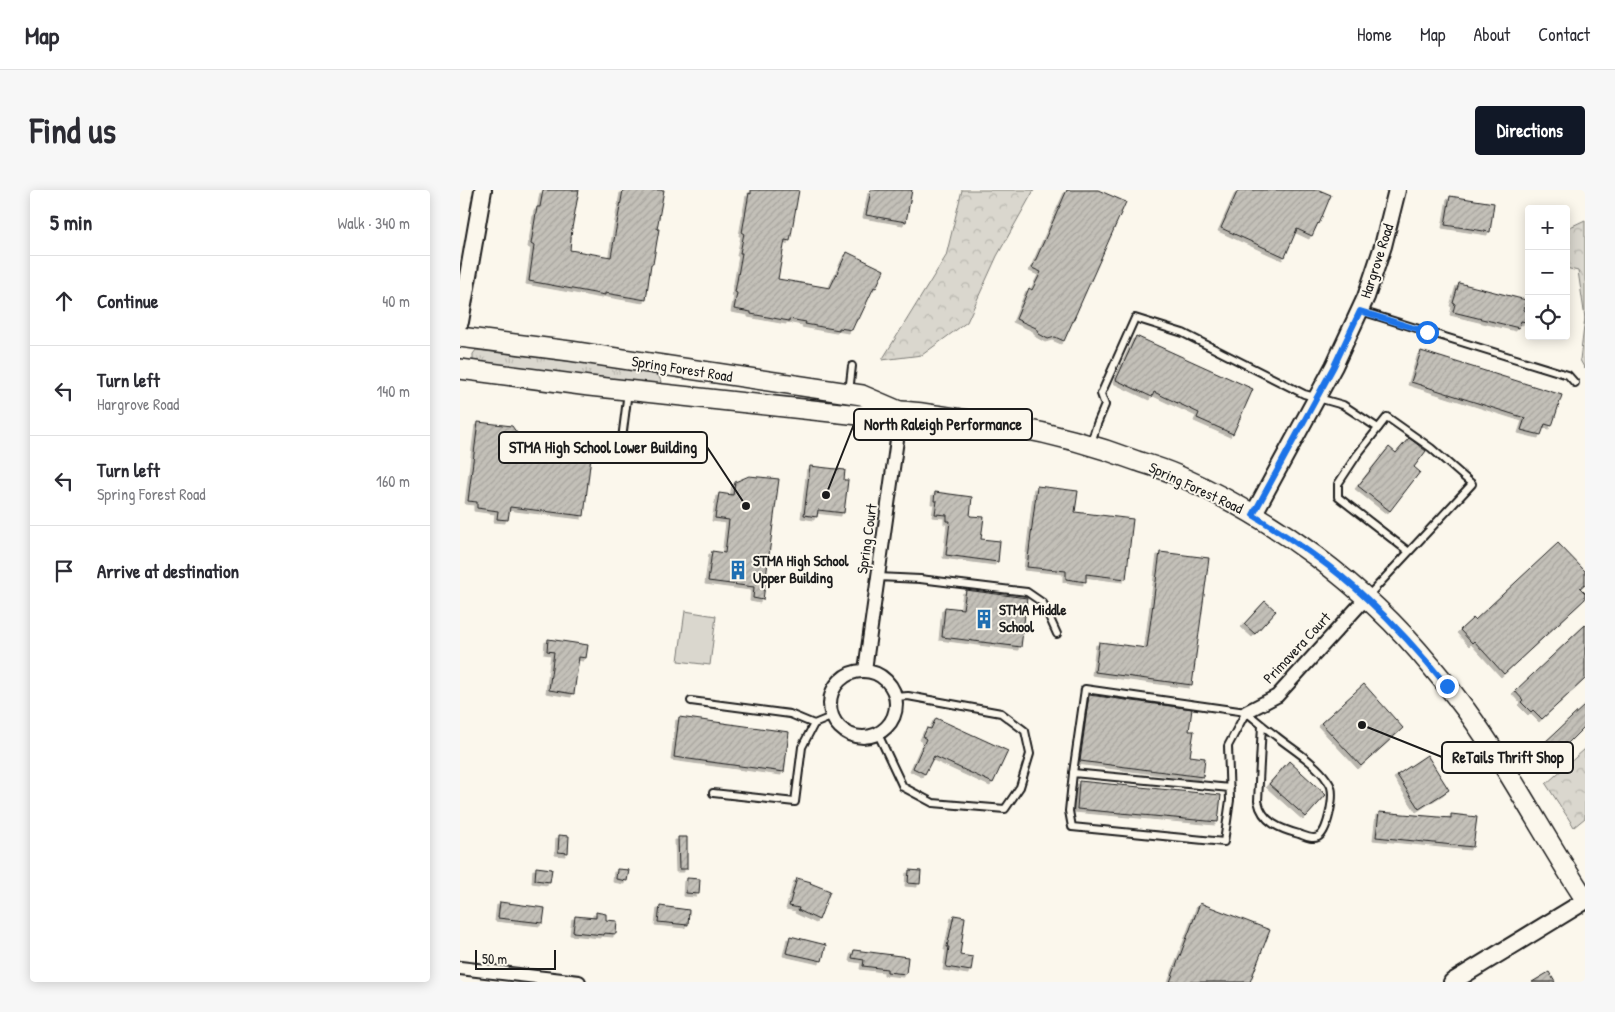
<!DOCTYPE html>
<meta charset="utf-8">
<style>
body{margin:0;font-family:"Patrick Hand",sans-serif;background:#f7f7f7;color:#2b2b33}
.controls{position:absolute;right:15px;top:15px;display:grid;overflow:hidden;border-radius:5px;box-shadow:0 2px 12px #0003}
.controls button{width:45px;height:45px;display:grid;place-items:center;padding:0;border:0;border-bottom:1px solid #e1e1e2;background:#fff;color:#2b2b33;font:25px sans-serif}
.scale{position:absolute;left:15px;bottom:12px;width:81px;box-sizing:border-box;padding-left:5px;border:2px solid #1c1c1c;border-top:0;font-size:14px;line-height:18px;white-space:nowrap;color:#1c1c1c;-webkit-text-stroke:4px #fbf7ec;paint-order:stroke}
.stop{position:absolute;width:15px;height:15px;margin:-11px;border:4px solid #1a73e8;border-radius:50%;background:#fff}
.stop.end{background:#1a73e8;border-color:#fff;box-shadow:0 1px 5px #0008}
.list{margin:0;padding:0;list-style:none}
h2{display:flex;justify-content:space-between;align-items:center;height:65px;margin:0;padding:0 20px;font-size:21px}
h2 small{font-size:16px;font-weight:400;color:#7c7c81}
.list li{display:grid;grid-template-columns:32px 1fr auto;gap:15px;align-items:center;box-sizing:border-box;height:90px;padding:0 20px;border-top:1px solid #e1e1e2}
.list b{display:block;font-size:19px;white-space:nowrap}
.list p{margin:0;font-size:16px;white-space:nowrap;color:#7c7c81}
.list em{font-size:16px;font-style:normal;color:#7c7c81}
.icon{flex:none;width:28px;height:28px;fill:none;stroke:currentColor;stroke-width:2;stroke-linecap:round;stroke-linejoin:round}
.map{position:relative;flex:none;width:1125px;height:792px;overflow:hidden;border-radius:5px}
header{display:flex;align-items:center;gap:30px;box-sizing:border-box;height:70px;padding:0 25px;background:#fff;border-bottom:1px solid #e1e1e2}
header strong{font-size:24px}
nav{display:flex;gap:28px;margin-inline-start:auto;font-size:18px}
.intro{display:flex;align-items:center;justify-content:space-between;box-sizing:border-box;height:120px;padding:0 30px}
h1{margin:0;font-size:35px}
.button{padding:12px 22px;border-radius:5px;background:#111827;color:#fff;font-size:18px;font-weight:700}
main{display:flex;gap:30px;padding:0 30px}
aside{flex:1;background:#fff;border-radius:5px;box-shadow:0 2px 12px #0003}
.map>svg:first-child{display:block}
.grass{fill:url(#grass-tufts);stroke:#7b7a75}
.forest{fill:url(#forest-crowns);stroke:#7b7a75}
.garden{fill:#dad7ce;stroke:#7b7a75}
.building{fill:url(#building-hatch);stroke:#1c1c1c;filter:url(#shadow)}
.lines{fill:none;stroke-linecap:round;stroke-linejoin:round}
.service-casing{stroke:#1c1c1c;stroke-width:10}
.minor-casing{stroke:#1c1c1c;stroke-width:16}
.tertiary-casing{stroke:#1c1c1c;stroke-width:20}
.secondary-casing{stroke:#1c1c1c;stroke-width:22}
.service{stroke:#fbf7ec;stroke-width:6}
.minor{stroke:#fbf7ec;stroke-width:12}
.tertiary{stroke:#fbf7ec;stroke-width:16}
.secondary{stroke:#fbf7ec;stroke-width:19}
.route{stroke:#1a73e8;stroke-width:6}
.labels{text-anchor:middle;stroke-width:4;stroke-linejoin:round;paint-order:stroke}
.street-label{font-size:15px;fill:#1c1c1c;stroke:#fbf7ec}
.poi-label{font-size:15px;font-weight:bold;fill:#1c1c1c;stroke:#fbf7ec;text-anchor:start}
.leader{fill:none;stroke:#1c1c1c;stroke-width:2}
.callout-dot{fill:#1c1c1c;stroke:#fbf7ec;stroke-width:2}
.callout{fill:#fbf7ec;stroke:#1c1c1c;stroke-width:2}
.callout-label{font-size:16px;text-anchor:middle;font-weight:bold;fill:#1c1c1c}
</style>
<header>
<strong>Map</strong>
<nav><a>Home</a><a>Map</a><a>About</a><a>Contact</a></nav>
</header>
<div class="intro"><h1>Find us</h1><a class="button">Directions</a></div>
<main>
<aside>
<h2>5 min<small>Walk · 340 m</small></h2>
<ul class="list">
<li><svg class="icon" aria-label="ahead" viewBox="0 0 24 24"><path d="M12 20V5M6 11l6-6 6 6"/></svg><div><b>Continue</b></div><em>40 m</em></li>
<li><svg class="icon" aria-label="left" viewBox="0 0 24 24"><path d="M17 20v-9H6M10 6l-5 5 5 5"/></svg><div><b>Turn left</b><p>Hargrove Road</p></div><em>140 m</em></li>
<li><svg class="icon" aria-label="left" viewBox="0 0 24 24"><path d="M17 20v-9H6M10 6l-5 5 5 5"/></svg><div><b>Turn left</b><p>Spring Forest Road</p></div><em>160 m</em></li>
<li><svg class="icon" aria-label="arrive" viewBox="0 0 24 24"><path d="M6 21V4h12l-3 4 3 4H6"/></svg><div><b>Arrive at destination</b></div></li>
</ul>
</aside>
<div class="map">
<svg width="1125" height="792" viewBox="0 0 1125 792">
<defs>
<pattern id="grass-tufts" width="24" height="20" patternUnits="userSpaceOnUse" patternTransform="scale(1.25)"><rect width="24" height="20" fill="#dad7ce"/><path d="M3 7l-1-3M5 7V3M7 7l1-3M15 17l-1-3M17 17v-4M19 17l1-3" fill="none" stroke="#bab8b0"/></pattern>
<pattern id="forest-crowns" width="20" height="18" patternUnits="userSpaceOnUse" patternTransform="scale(1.25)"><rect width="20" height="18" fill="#dad7ce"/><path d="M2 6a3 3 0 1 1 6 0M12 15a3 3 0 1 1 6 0" fill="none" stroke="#bab8b0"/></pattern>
<pattern id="building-hatch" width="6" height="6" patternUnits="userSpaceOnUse" patternTransform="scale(1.25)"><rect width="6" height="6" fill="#c3c0b8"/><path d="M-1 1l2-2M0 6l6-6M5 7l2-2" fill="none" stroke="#a7a49e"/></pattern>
<filter id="shadow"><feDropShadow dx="-3" dy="3" stdDeviation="0" flood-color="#0004"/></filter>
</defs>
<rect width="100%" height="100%" fill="#fbf7ec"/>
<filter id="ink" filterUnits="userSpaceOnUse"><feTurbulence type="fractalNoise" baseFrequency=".02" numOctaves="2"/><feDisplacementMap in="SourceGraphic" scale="10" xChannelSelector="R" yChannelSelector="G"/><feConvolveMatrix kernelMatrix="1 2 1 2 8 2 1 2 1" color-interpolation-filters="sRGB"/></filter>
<g filter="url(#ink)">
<polygon class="grass" points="16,160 181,180 199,186 201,192 197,197 13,174 13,164"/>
<g class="forest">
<polygon points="502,0 574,0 537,66 507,132 462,165 422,170 486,66"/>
<polygon points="1125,30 1125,179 1120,170 1125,128 1118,81 1106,78 1106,39"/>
<polygon points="1125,559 1125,628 1114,637 1086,594"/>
</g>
<polygon class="garden" points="225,421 256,426 250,475 218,471"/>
<g class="building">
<polygon points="83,0 119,0 112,38 110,60 151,67 163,0 204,0 197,39 199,39 193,74 191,74 186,110 145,103 145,105 69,91 74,56 71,54 77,17 80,17"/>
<polygon points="291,0 339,0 330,51 325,50 318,89 370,98 387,62 424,80 416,98 414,97 399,129 397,129 392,140 379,138 379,140 345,134 346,132 329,129 329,131 291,124 291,122 274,119 277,103 275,102 282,63 280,63 284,43 282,43 289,3 291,4"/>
<polygon points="411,0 452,0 446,32 406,25"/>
<polygon points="607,0 638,0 666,12 604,151 595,147 588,149 579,144 576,138 556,129 569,98 572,100 581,82 572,78"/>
<polygon points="778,0 859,0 871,5 859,34 858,33 852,46 837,39 825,67 761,38"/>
<polygon points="990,6 1034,13 1030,42 985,35"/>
<polygon points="999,93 1066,110 1064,120 1068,122 1066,132 1061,131 1059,138 993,122 995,114 993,113"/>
<polygon points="676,146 793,199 773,244 737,228 739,223 694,202 692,207 656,190"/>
<polygon points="961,161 1102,205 1092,236 1085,234 1081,245 1061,240 1065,228 951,192"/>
<polygon points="18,232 52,236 59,246 90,250 99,262 131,266 124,326 50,317 48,330 37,329 38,321 17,318 17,312 8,311"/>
<polygon points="949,248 966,261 954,277 960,282 930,321 898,296 929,257 936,263"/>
<polygon points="350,276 385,280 384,290 388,290 384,323 358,320 357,327 344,325"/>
<polygon points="289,286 319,289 303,410 293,408 294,397 248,391 252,361 265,363 269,330 255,328 259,303 273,305 275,292"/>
<polygon points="577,296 618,301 615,322 673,329 666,389 626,384 626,392 606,389 606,381 567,377"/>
<polygon points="475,302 512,307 510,326 524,327 521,349 540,351 538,372 486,365 490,331 487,331 487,325 475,324 477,311 474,311"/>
<polygon points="1098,353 1125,381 1125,394 1120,398 1125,403 1125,409 1044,484 1014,451 1012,453 1000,440 1013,428 1015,430"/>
<polygon points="700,362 749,368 732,495 635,482 639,452 687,458"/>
<polygon points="506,400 567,408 561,457 482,447 485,417 503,419"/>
<polygon points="805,411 816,421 795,444 784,434"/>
<polygon points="1125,435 1125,489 1082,529 1073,520 1071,522 1061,512 1063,510 1055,501"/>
<polygon points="88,449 128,455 126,468 119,467 114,504 89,500 94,462 87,461"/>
<polygon points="904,494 943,538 901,576 861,533"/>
<polygon points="629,505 732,519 729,541 734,541 730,566 745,568 743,587 620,571"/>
<polygon points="1125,515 1125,536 1104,557 1102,555 1093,564 1083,554"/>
<polygon points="219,527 329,542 324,582 214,567"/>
<polygon points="476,528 548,561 533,593 474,566 465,584 453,578 466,549 463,547 467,538 471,539"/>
<polygon points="967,565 989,600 959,619 937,585"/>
<polygon points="829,571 866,605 846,627 809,594"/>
<polygon points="619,591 761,605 758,632 617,619"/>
<polygon points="919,622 991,628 991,624 1017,627 1013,657 916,647"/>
<polygon points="99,645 109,646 108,663 98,662"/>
<polygon points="218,647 227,647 227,679 219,679"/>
<polygon points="76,677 92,679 90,692 75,690"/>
<polygon points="157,679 169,680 167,691 156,689"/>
<polygon points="449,680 461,681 460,694 448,693"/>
<polygon points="227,688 240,689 239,704 226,703"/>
<polygon points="337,688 351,692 350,693 370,701 359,730 338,720 339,718 329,716"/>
<polygon points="40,712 85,718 83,733 38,728"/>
<polygon points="740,713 810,740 790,792 710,792"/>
<polygon points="200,716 229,720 228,735 198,732"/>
<polygon points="136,722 146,724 146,730 157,731 156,744 144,743 144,745 113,742 115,726 136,728"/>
<polygon points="494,725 505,727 500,765 513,767 511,781 486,777 489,757 487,757"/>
<polygon points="330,746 366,755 362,771 326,763"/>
<polygon points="394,760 448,767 446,784 427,782 427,779 403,776 404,770 392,768"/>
<polygon points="1089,782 1095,792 1072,792"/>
</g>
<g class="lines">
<defs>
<g id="service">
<polyline points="901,121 1108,185 1115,193"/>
<polyline points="389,202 392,176"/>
<polyline points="162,249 168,201"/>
<polyline points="631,253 637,234 645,215 641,204 675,128 723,143 844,204 883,215 918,238"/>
<polyline points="418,387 460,389 567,402 583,413 597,444"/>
<polyline points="907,407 1012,294 971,258 927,227 897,265 878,294 878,307 949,362"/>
<polyline points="231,511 330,524 354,534 371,527"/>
<polyline points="418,544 443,597 473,613 545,619 560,597 570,564 565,541 541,523 448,506 436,507"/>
<path d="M613 583 625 499 786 522C796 530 805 538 816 546 832 559 856 573 867 590 868 591 871 596 871 597 874 607 868 642 858 647 852 650 845 646 839 644 820 639 802 632 798 611L802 535"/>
<polyline points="770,598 613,583 609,621 612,637 764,652 770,610 768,556 786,522"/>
<polyline points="253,603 335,612 342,557 354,534"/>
</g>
<g id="minor">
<polyline points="405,480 441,221"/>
<circle cx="403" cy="514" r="33"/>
<polyline points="786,522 817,506 906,408"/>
<polyline points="0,778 119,792"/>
</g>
<g id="tertiary">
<polyline points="0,132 23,0"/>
<polyline points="793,325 874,176 906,107 923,56 937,0"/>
<polyline points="992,792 1125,711"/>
</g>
<g id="secondary">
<polyline points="0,147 110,161 402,205 437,220"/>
<path d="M0 179 129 196 399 225C413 224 427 221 441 221 465 222 491 228 515 231 571 238 624 251 677 271 690 275 704 279 717 285 814 328 904 394 971 476 983 490 995 505 1006 520 1050 580 1084 647 1125 709"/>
</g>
</defs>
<use href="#service" class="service-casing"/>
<use href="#minor" class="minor-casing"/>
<use href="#tertiary" class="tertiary-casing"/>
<use href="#secondary" class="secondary-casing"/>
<use href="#service" class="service"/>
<use href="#minor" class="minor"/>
<use href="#tertiary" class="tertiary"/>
<use href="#secondary" class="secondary"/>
</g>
</g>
<g class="lines" filter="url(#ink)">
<path class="route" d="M967 142 900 121 874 176 793 325C833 350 873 376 907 409 936 436 962 465 987 496"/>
</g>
<defs>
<symbol id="building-bare" viewBox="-9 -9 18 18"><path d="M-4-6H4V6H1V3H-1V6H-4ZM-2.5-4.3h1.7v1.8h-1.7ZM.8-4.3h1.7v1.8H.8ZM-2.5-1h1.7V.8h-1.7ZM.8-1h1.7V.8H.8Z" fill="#1f6fb2" stroke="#fbf7ec" stroke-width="2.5" paint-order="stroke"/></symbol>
</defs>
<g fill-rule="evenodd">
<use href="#building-bare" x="264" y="366" width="28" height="28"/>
<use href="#building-bare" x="510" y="415" width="28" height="28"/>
</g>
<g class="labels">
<g class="street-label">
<text transform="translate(917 71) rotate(-72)" y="5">Hargrove Road</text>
<text transform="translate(222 179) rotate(9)" y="5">Spring Forest Road</text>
<text transform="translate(736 298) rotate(25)" y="5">Spring Forest Road</text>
<text transform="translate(407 349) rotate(-82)" y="5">Spring Court</text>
<text transform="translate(837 458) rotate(-47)" y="5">Primavera Court</text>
</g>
<g class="poi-label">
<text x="293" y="376">STMA High School<tspan x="293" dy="17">Upper Building</tspan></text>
<text x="539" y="425">STMA Middle<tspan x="539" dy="17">School</tspan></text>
</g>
</g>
<path class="leader" d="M366 305L394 234M286 316L247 257M902 535L982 567"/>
<g class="callout-dot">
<circle cx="366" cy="305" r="5"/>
<circle cx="286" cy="316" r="5"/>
<circle cx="902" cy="535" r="5"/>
</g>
<g class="callout">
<rect x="394" y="219" width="178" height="31" rx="5"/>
<rect x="39" y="242" width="208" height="31" rx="5"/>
<rect x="982" y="552" width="131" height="31" rx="5"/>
</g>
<g class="callout-label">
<text x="483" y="240">North Raleigh Performance</text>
<text x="143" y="263">STMA High School Lower Building</text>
<text x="1048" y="573">ReTails Thrift Shop</text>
</g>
</svg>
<div class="controls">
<button>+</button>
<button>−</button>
<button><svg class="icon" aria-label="locate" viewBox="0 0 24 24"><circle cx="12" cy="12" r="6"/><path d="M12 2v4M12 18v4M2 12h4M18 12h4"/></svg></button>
</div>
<div class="scale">50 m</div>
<div class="stop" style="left:967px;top:142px"></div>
<div class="stop end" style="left:987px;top:496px"></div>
</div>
</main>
